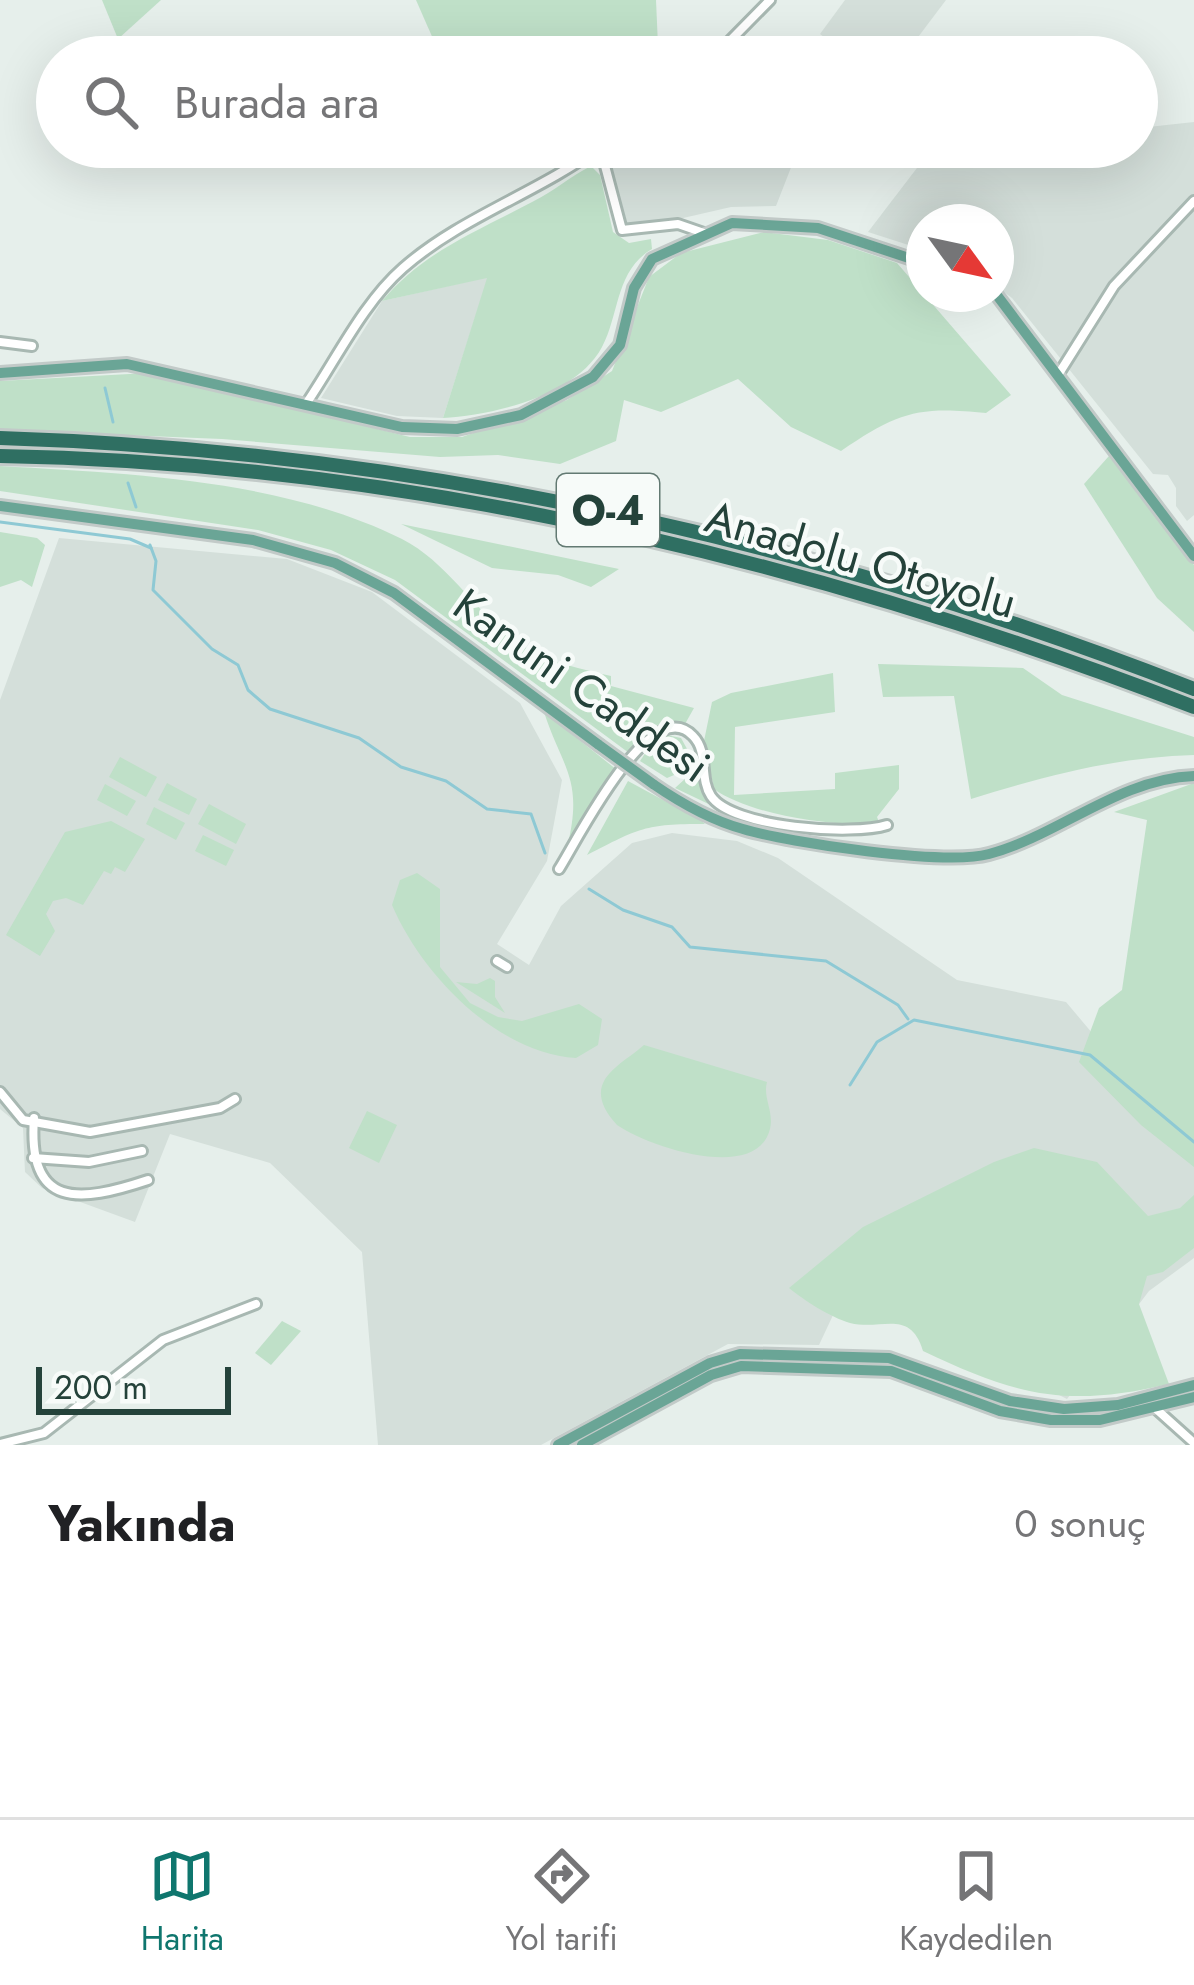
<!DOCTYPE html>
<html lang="tr">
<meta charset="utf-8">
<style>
body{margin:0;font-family:Jost,sans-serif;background:#f6f6f6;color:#202124}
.compass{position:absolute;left:906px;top:204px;width:108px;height:108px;border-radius:50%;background:#fff;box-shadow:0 12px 48px #0002;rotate:123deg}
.scale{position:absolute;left:36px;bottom:30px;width:195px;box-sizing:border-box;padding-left:12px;border:6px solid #24423a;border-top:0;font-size:33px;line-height:42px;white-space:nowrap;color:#24423a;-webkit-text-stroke:9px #f7fbf9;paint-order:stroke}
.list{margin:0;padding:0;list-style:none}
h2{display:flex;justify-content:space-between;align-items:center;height:156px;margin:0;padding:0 48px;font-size:51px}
h2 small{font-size:39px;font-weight:400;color:#757577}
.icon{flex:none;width:66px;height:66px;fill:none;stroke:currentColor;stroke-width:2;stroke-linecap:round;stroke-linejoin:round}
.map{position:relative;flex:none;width:1194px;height:1445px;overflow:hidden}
.search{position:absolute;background:#fff;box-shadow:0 12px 48px #0002;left:36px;right:36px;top:36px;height:132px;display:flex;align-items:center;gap:30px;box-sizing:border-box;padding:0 42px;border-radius:66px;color:#757577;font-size:45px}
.sheet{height:372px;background:#fff}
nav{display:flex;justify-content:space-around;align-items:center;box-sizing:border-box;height:168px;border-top:3px solid #e0e0e0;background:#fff;font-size:33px;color:#757577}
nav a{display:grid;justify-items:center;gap:6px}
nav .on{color:#0f766e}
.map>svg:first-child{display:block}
.built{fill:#d4dfda}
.green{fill:#bfe0c8}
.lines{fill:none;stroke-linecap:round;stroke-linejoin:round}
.stream{stroke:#8ec9d4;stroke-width:3}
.minor-casing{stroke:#a8b8b2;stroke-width:14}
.major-casing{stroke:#c2cac8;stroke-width:16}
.highway-casing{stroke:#c2cac8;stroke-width:20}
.minor{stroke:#fff;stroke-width:8}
.major{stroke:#6aa596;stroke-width:10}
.highway{stroke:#2f6f62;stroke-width:14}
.major-bridge-casing{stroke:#c2cac8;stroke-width:16;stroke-linecap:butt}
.major-bridge{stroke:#6aa596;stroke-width:10}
.labels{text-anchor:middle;stroke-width:9;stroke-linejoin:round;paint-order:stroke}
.shield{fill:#f7fbf9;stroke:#637a73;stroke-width:3}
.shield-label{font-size:42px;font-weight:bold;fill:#24423a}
.street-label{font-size:45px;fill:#24423a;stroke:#f7fbf9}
</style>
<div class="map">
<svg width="1194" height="1445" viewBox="0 0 1194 1445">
<rect width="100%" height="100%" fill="#e6efeb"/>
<g class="built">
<polygon points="845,0 946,0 903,57 851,57 820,34"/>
<polygon points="1143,80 1148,127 1194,122 1194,515 1187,521 1176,506 1176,488 1168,475 1153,474 1012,298 996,286 996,222 924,222 924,250 868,232 933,147 1137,147 1137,81"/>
<polygon points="613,147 799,147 776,206 731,207 631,230 624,224 609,154"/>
<polygon points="488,277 443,418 397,416 321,398 382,301"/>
<polygon points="59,538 287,559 372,592 520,703 562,780 547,861 497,944 529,965 561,906 632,843 672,833 737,841 778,858 957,980 1066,1002 1194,1154 1194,1258 1149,1291 1067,1399 897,1313 834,1313 819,1345 728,1344 541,1445 378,1445 362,1252 270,1163 170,1134 135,1222 42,1188 25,1172 23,1128 0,1109 0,700"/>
</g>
<g class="green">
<polygon points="102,0 161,0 118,39"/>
<polygon points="416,0 656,0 658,46 606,57 441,57"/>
<path d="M591 166 600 175 613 232 629 243 651 239 652 249C615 271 620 313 602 347 576 396 493 415 443 418L487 278 382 301C424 251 478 231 534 201 554 191 571 176 591 166Z"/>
<path d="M764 232 828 240 897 263 1011 395 986 413C918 406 898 412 841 451L791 427 738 379 661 412 624 400 616 441 560 464 498 455 440 457 222 439 0 430V381L148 373 410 437H462L567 400 612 371 649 277 681 253Z"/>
<polygon points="1109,456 1194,565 1194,632 1157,598 1084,484"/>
<path d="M0 466C132 474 281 479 402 539 451 564 478 618 525 647 551 663 582 669 611 676V686L694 708 685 724 653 725 629 753 395 580 331 550 258 530 0 491Z"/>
<polygon points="401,524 619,569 591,587 558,575 492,568"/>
<polygon points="0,532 37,538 45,545 32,587 21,580 0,587"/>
<path d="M878 664 1023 668 1062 695 1194 737V755C1117 757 1044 776 971 799L954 696 883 697Z"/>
<path d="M833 673 835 712 735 727 734 795 835 789V773L899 765V789L877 817 879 822C837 829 748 814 714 789L704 741 712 702 731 693Z"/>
<path d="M544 712 617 770 567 848C584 779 563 770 544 712Z"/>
<polygon points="667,735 681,738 691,756 686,770 667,778 640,761 654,740"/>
<polygon points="120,757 157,777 146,797 109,777"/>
<polygon points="699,757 709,800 717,808 675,788 696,769"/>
<path d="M628 781 702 821 705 824C644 824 640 828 587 855Z"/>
<polygon points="167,783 197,799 189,815 158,800"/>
<polygon points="1194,783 1194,1167 1141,1125 1079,1062 1099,1008 1122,990 1147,820 1114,812"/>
<polygon points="105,784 136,801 127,816 97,800"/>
<polygon points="209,804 246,824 236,844 198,824"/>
<polygon points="154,807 185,823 176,840 146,824"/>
<polygon points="111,821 145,839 125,872 115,867 111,874 104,871 83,905 66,898 53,901 46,914 55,931 40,956 6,935 65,832"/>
<polygon points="203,835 234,850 226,866 195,851"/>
<path d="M417 873 440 889V967L470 1003 498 1017 522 1021 579 1004 602 1019 598 1045 576 1058C497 1053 422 975 392 905L400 880Z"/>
<polygon points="490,978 495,981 495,997 505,1013 456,982 477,984"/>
<path d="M644 1045 767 1082C762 1100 778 1116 767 1137 746 1179 647 1146 617 1125 578 1082 619 1067 644 1045Z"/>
<polygon points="367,1111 397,1125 379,1163 349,1148"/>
<path d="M1034 1148 1097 1162 1148 1216 1180 1208 1194 1195V1248L1163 1272 1147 1276 1139 1304 1169 1384C1068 1408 1017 1396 923 1351 910 1308 882 1331 850 1323 830 1317 805 1301 789 1288L863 1227 994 1162Z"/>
<polygon points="282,1321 301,1331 271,1365 255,1353"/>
</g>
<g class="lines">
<g class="stream">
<polyline points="105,388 113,422"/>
<polyline points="128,483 136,507"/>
<polyline points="0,522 130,539 151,548"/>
<polyline points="150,545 156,561 153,590 212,649 238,665 248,690 270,709 359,738 401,767 446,781 487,809 531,814 545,853"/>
<polyline points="589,889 623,910 672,927 690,947 826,961 898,1005 908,1019"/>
<polyline points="850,1085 877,1042 914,1020 1090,1055 1194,1142"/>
</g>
<defs>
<g id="minor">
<polyline points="714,57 770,0"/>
<polyline points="600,147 622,230 678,224 704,233"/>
<polyline points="0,342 32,346"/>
<polyline points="1058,375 1114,286 1194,201"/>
<path d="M306 404C336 360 363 303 403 268 461 217 538 193 600 147"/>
<path d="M559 869C578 839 651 691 693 736 709 752 699 778 711 796 732 828 854 836 887 825"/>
<polyline points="497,961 507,967"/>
<polyline points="0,1092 23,1120 90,1132 220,1108 235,1099"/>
<path d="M34 1118C27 1209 79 1203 148 1180"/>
<polyline points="33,1158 89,1162 142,1151"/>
<polyline points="1155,1408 1194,1443"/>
<polyline points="0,1444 44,1433 163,1340 256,1304"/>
</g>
<g id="major">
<polyline points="996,294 1194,556"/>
<polyline points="0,373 127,364 402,427 457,429 521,415 593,377 620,345 634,288 652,259 732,223 818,228 924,263"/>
<polyline points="0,506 253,540 335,563 394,593 599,745"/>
<path d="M653 784C682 804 710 820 743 829 790 843 945 866 989 854 1060 835 1118 779 1194 776"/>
<polyline points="558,1445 710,1363 740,1354 889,1358 1010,1401 1064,1409 1118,1405 1194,1385"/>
<polyline points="582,1445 711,1375 741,1366 891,1371 1000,1411 1051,1420 1100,1420 1194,1397"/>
</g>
<g id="highway">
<path d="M0 438C411 451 811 539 1194 689"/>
<path d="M0 456C411 463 812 560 1194 707"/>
</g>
</defs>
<use href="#minor" class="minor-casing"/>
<use href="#major" class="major-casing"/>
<use href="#highway" class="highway-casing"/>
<use href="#minor" class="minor"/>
<use href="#major" class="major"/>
<use href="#highway" class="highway"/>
<defs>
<polyline id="major-bridge" points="599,745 653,784"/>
</defs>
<use href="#major-bridge" class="major-bridge-casing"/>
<use href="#major-bridge" class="major-bridge"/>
</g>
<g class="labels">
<rect class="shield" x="557" y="474" width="102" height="72" rx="9"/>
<g class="shield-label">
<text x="608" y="525">O-4</text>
</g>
<g class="street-label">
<text transform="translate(861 559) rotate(16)" y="16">Anadolu Otoyolu</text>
<text transform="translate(582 685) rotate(35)" y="16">Kanuni Caddesi</text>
</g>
</g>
</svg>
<svg class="compass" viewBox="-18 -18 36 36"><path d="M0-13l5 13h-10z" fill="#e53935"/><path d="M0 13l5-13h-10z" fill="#757577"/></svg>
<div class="scale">200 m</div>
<div class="search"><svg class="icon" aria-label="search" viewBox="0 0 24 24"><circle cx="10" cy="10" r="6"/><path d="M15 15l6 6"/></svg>Burada ara</div>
</div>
<section class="sheet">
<h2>Yakında<small>0 sonuç</small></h2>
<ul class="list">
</ul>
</section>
<nav>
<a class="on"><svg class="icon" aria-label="map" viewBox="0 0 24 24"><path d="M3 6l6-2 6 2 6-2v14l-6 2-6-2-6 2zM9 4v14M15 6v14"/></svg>Harita</a>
<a><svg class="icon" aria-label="directions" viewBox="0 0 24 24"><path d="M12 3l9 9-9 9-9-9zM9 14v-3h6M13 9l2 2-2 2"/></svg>Yol tarifi</a>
<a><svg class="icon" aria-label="saved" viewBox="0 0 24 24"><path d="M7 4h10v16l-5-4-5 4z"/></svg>Kaydedilen</a>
</nav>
